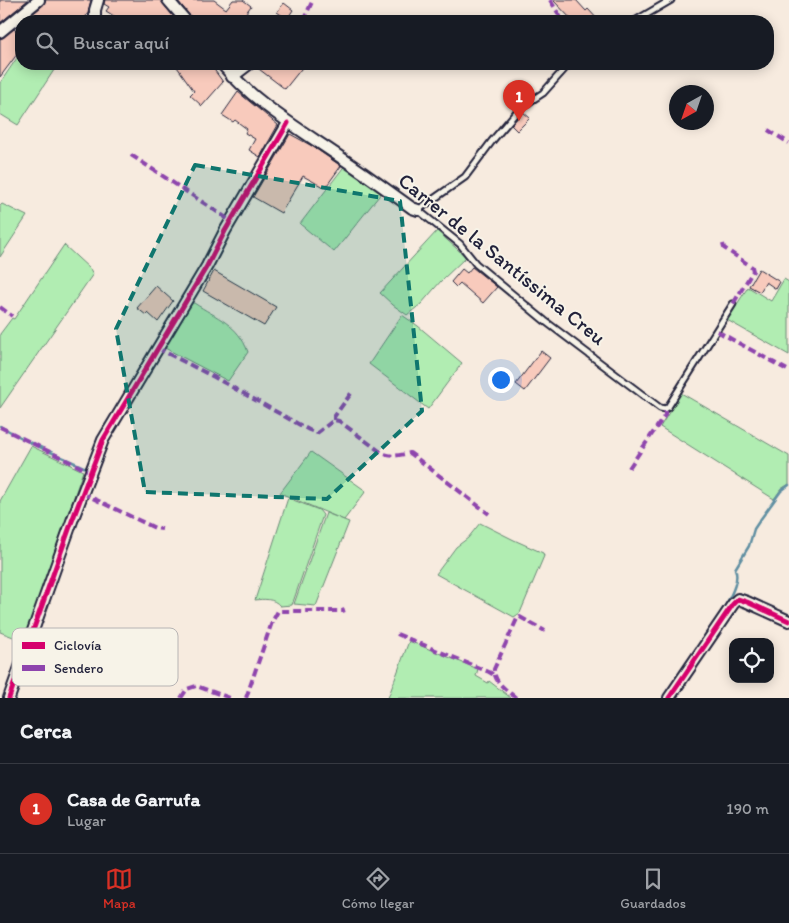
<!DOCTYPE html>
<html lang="es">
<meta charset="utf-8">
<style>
body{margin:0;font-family:Itim,sans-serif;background:#20242c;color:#f1f3f6}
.controls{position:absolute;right:15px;bottom:15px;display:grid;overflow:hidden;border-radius:10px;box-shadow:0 2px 12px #0003}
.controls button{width:45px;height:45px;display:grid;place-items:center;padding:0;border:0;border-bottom:1px solid #363941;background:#171b24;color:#f1f3f6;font:25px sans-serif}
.compass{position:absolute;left:669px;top:85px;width:45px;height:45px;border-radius:50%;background:#171b24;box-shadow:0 2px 12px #0003;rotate:220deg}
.you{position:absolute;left:500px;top:379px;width:18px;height:18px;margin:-12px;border:4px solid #fff;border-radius:50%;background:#1a73e8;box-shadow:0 0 0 8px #1a73e833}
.badge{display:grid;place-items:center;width:32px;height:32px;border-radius:50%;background:#d93025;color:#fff;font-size:16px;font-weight:700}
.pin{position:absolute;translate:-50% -41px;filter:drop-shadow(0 1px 2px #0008)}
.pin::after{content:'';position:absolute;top:26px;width:18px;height:15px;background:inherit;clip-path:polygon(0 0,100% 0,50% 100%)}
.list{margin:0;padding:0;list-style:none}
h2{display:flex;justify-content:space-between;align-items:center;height:65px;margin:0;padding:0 20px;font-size:21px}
h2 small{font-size:16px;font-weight:400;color:#9ea1a6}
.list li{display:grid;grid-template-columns:32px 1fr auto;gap:15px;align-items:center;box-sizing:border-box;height:90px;padding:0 20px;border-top:1px solid #363941}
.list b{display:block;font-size:19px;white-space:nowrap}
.list p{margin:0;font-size:16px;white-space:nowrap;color:#9ea1a6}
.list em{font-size:16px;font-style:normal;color:#9ea1a6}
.icon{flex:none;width:28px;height:28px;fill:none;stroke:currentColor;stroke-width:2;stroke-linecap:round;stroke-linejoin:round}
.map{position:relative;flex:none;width:789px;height:698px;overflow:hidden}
.search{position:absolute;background:#171b24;box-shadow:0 2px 12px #0003;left:15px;right:15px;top:15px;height:55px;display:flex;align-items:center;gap:12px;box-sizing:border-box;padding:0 18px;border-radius:20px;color:#9ea1a6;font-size:19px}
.sheet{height:155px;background:#171b24}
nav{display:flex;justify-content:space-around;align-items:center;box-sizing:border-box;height:70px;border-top:1px solid #363941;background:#171b24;font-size:14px;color:#9ea1a6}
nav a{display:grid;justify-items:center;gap:2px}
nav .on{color:#d93025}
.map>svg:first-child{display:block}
.green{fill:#b1edb2;stroke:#6a8876}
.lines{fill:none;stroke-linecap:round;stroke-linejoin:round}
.stream{stroke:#608fa2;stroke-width:2.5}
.building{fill:#f8cabc;stroke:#22223b}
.service-casing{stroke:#22223b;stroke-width:9}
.minor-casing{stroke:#22223b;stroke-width:14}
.service{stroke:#f7f3e8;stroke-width:5}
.minor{stroke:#f7f3e8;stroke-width:10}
.quiet{stroke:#8e44ad;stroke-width:4;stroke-dasharray:8 4;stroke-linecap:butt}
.cycleway-casing{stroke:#f7f3e8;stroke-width:8}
.cycleway{stroke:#d6006c;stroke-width:5}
.marked{fill:#0f766e;fill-opacity:0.2;stroke:#0f766e;stroke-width:4;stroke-dasharray:10 6;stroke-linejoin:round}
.labels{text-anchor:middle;stroke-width:4;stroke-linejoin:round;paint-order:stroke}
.street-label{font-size:21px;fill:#22223b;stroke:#f7f3e8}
.key{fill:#f7f3e8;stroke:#b7b4b4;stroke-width:1}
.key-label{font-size:14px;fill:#22223b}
</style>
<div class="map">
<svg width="789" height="698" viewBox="0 0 789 698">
<rect width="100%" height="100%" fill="#f7ebdf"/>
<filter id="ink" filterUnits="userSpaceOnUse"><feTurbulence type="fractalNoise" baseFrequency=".02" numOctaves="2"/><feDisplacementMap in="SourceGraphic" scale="10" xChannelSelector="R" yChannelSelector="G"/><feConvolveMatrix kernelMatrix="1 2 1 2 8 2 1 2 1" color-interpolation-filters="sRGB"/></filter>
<g filter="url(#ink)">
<g class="green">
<polygon points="21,52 21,64 58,64 18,125 0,114 0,83"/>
<polygon points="346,164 383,191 334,252 300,224"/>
<polygon points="2,204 27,216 0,257 0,206"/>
<polygon points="437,231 466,257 441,281 421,304 407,315 393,305 380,293"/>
<polygon points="64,245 90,269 93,274 0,408 0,334 12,318 14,319"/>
<polygon points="784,279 789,282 789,355 727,320 748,287 771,301"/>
<path d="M190 303H194C217 318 238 324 248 352L228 381 163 347Z"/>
<polygon points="402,315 418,326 462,363 428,409 369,364"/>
<polygon points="681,393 789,456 789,484 781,489 774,499 660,427"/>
<polygon points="31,446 83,471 24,641 0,632 0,501"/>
<polygon points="311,452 366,491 344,520 280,493"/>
<path d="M288 498 319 510 323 515 292 605 280 606C274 598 263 599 255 600Z"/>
<polygon points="326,513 349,522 316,606 294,604"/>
<polygon points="480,523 514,540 543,553 544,556 520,613 514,617 436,574 456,547 468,538"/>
<polygon points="409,641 478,669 476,676 488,683 489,681 511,698 388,698"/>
</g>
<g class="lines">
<g class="stream">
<polyline points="0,426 31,443 88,469"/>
<polyline points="64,557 71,539"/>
<polyline points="44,614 57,579"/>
<path d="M706 635C715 621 743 585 735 569L749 546 754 529 760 520 781 491 789 485"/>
<polyline points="15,698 33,645"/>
</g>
</g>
<g class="building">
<polygon points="0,0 28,0 0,23"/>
<polygon points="46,0 91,0 88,13 83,21 35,21 29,17 43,5"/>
<polygon points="105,0 160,0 177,21 122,21 106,11 109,7 104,4"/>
<polygon points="179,0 214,0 226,9 233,0 243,0 251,6 240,21 193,21 191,17 178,1"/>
<polygon points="553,0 576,0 586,11 588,9 599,21 573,21"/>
<polygon points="284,3 293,10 287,19 277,12"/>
<polygon points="14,29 21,36 21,49 0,77 0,39"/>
<polygon points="175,64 210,64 223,82 202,106 190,95 194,91"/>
<polygon points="256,64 305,64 285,89 255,66"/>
<polygon points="238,92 278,125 260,157 249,150 255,139 245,133 247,129 235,120 233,122 222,115"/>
<polygon points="523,112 530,118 517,131 511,125"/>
<polygon points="290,134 312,146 341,166 325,188 303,176 281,213 253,197"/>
<polygon points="472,267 497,287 483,303 460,283 456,287 451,282 462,269 467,273"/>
<polygon points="759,269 780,282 776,289 766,282 760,292 749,286"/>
<polygon points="214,271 276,307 264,326 203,291"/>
<polygon points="156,286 173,301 158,322 148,313 146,315 137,308"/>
<polygon points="541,351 550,358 525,391 516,384"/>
</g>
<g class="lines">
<defs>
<g id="service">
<polyline points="635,21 671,0"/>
<polyline points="569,64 543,93 520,108 492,141 465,177 418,210 460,244 476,264 545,321 660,408 665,409 668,407 733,304"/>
</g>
<g id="minor">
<polyline points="168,0 186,21"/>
<polyline points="95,21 95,10 98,0"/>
<polyline points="0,32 39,0"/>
<path d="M222 64C255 104 303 131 346 161 368 176 390 192 412 208L418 210"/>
<polyline points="232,77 249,64"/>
<polyline points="9,698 72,521 103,440 207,266 225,231 288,123"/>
<polyline points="669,698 733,604 738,599 747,602 789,621"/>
</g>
</defs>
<use href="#service" class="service-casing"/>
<use href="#minor" class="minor-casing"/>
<use href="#service" class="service"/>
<use href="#minor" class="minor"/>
<g class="quiet">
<polyline points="550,0 563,21"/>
<polyline points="303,21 313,0"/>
<polyline points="768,130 789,143"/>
<polyline points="131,155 231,221"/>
<polyline points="723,244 724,248 752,267 753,271 733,304"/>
<polyline points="0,307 12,316"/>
<polyline points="717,331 789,371"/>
<path d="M157 348 214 377 309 430 317 433 334 420 339 421 382 453C394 458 398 455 410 453L489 514"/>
<polyline points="334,420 334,417 352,392"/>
<polyline points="0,427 90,472"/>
<polyline points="629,468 665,415 665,409"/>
<polyline points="82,493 155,528 162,529"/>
<polyline points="397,634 489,672 494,675"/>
<polyline points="181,698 187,689 196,686 230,698"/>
<polyline points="246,698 272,622 278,611 342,611 345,610"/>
<path d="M516 698C507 690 494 683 494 669L517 619 520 617 545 631"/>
</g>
<defs>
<g id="cycleway">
<polyline points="9,698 72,521 103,440 207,266 225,231 288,123"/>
<polyline points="669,698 733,604 738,599 747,602 789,621"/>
</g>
</defs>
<use href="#cycleway" class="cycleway-casing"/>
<use href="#cycleway" class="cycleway"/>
</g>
</g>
<path class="marked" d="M195 165 400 201 422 411 327 499 145 492 116 329Z"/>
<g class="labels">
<g class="street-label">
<text transform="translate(502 259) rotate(39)" y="7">Carrer de la Santíssima Creu</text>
</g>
</g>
<rect x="12" y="628" width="166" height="58" rx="8" class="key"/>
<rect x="22" y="642" width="23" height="7" fill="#d6006c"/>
<rect x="22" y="665" width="23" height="6" fill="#8e44ad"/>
<g class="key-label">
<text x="54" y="650">Ciclovía</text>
<text x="54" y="673">Sendero</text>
</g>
</svg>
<div class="controls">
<button><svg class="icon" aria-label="locate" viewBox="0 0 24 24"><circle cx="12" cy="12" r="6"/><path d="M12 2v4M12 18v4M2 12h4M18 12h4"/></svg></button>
</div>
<svg class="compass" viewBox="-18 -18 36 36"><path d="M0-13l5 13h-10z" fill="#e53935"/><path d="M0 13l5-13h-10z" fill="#9ea1a6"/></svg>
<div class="you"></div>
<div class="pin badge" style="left:519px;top:121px">1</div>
<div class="search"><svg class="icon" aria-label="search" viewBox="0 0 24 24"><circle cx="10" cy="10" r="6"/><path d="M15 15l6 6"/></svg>Buscar aquí</div>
</div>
<section class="sheet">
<h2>Cerca<small></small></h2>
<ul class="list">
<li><span class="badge">1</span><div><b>Casa de Garrufa</b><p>Lugar</p></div><em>190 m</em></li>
</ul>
</section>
<nav>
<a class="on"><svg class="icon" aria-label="map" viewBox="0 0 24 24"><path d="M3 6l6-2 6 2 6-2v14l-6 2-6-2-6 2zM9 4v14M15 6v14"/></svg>Mapa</a>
<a><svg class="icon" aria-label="directions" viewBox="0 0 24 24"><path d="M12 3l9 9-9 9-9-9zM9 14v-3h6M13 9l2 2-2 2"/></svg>Cómo llegar</a>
<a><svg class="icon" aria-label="saved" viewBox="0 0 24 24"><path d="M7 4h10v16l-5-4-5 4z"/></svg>Guardados</a>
</nav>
